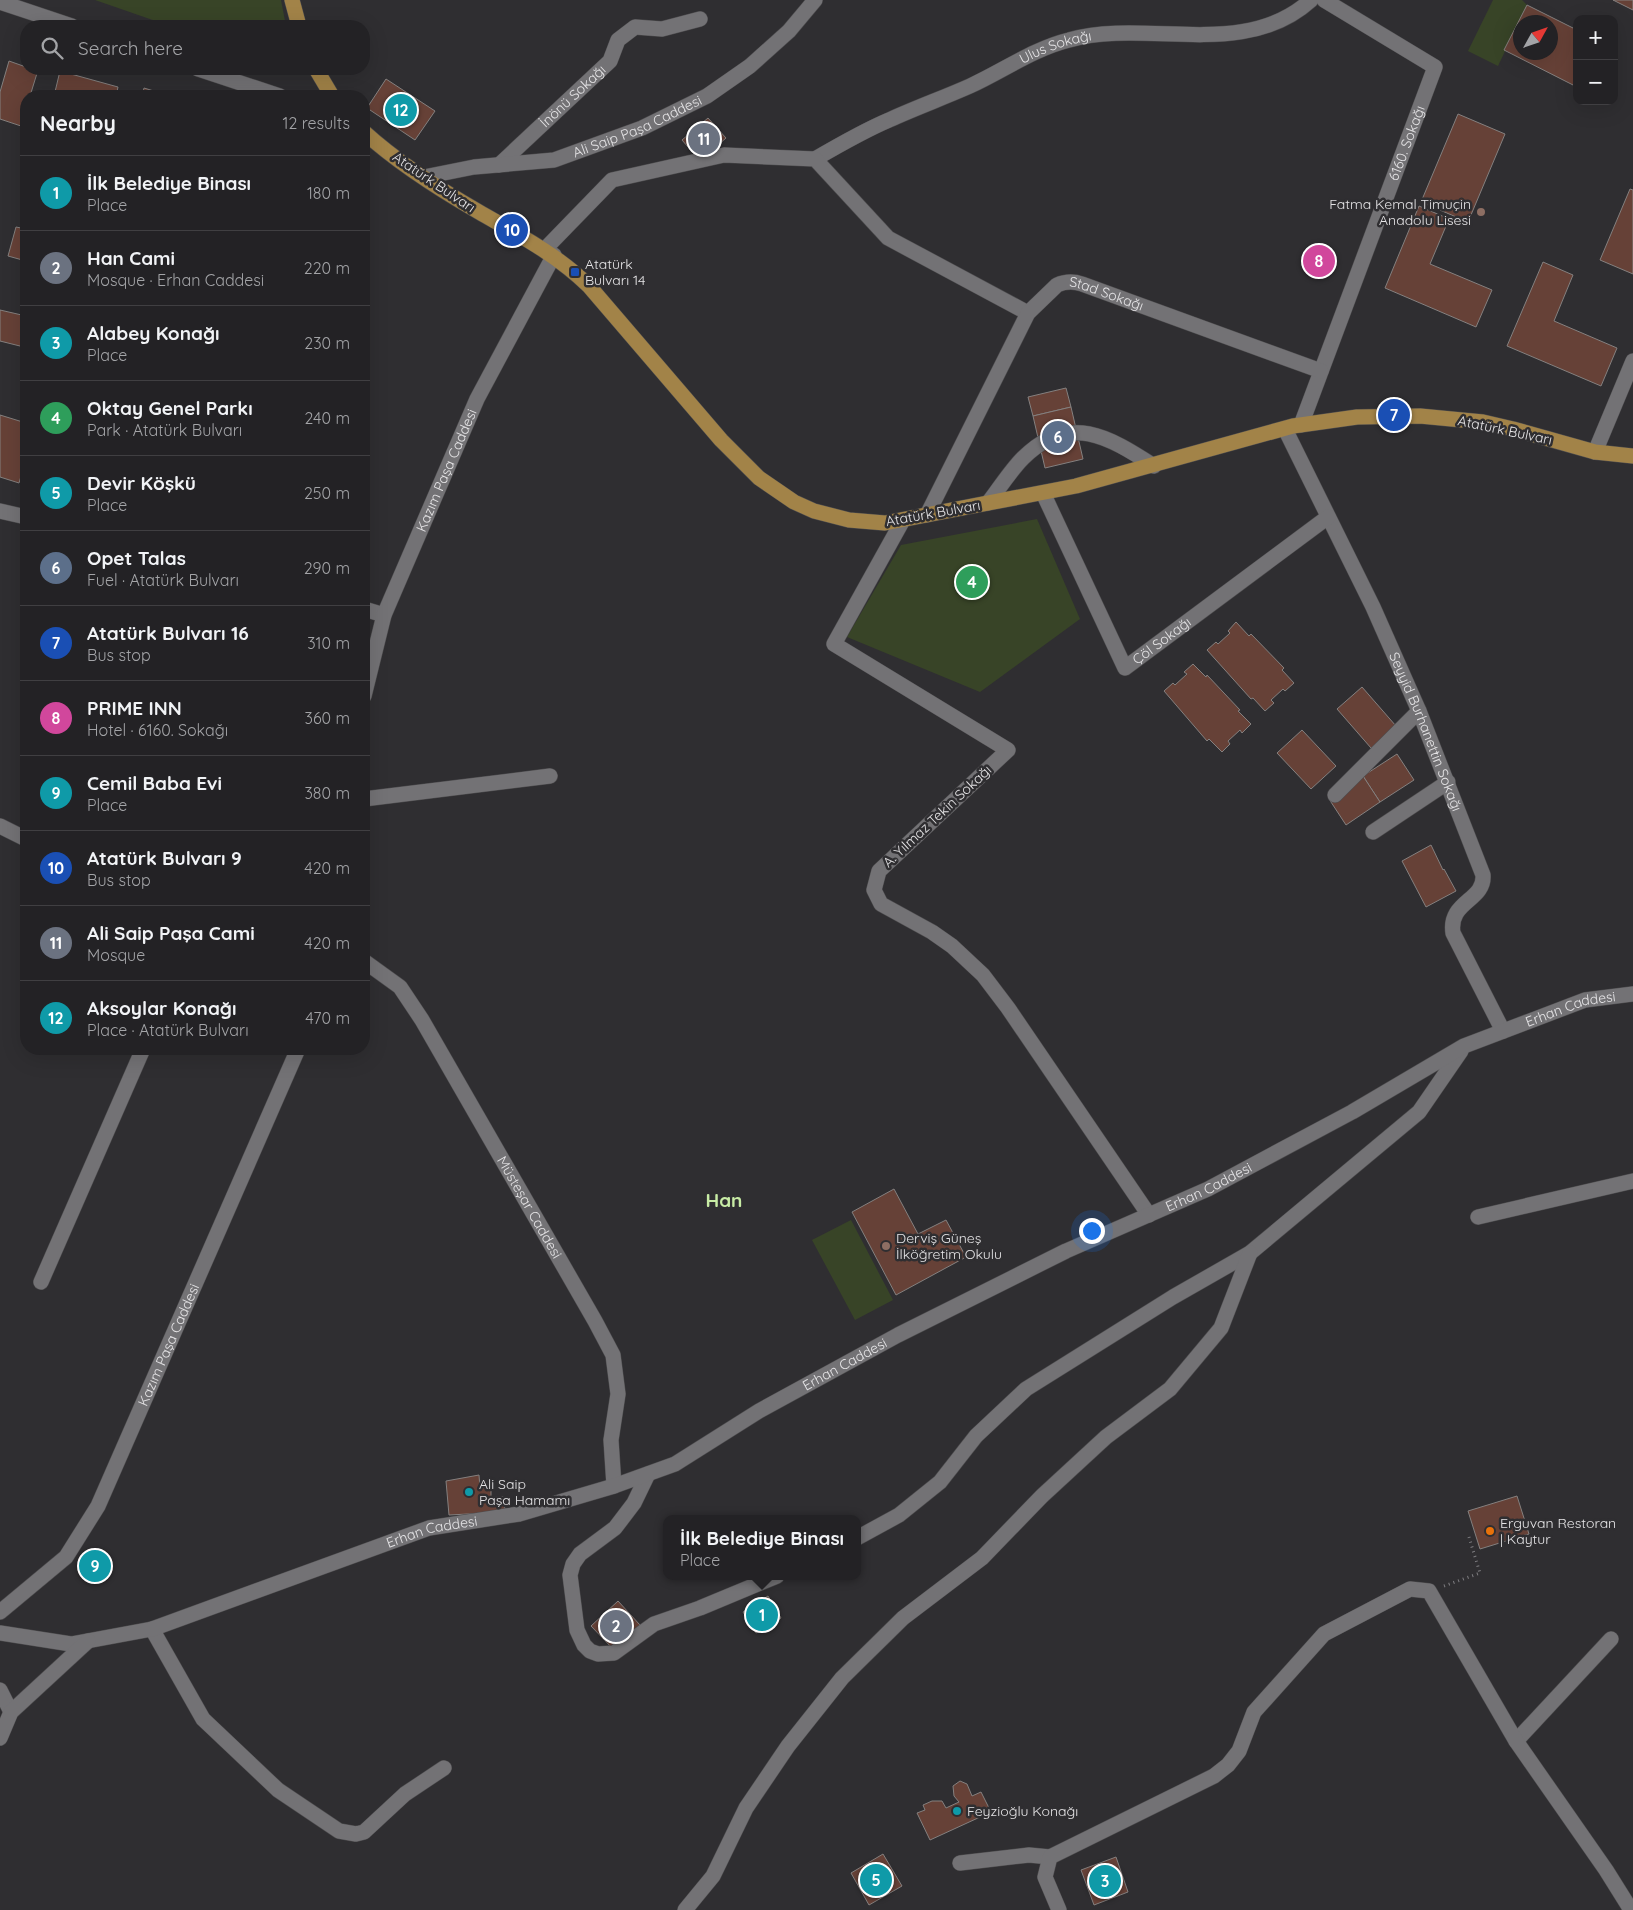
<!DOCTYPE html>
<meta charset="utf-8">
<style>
body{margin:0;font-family:Quicksand,sans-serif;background:#2f2f32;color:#f1f3f6}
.controls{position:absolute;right:15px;top:15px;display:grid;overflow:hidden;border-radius:10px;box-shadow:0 5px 20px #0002}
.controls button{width:45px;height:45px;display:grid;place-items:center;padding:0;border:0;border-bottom:1px solid #403f42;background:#232225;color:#f1f3f6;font:25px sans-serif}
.compass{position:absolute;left:1513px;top:15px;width:45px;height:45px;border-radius:50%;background:#232225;box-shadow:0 5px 20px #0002;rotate:50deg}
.you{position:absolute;left:1091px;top:1230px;width:18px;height:18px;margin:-12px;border:4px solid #fff;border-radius:50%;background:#1a73e8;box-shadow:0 0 0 8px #1a73e833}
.badge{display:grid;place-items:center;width:32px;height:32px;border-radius:50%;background:#91cd3f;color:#fff;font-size:16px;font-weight:700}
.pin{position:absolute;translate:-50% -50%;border:2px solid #fff;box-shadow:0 1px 5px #0006}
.popup{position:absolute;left:663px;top:1515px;width:198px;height:65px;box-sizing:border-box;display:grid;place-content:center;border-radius:10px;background:#232225;filter:drop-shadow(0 1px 4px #0005);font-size:16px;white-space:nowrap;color:#a3a4a7}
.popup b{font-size:19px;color:#f1f3f6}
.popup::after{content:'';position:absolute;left:50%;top:100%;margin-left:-10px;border:10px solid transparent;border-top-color:#232225}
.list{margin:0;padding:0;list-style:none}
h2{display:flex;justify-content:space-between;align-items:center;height:65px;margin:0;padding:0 20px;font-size:21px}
h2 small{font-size:16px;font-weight:400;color:#a3a4a7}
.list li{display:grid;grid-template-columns:32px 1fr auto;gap:15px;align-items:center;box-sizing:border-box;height:75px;padding:0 20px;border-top:1px solid #403f42}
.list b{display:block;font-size:19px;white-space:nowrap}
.list p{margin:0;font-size:16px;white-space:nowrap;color:#a3a4a7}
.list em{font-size:16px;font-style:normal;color:#a3a4a7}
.icon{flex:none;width:28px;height:28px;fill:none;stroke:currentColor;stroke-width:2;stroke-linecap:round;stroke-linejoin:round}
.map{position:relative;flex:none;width:1633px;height:1910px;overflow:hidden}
.search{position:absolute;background:#232225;box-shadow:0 5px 20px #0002;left:20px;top:20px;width:350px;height:55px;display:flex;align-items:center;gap:12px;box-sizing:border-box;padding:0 18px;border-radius:20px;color:#a3a4a7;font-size:19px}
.panel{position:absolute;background:#232225;box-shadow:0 5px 20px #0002;left:20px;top:90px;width:350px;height:965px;border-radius:20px}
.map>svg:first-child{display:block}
.green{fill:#384427}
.building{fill:#664137;stroke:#84807f;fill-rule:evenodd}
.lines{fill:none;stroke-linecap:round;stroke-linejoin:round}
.minor-casing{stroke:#4d4c4e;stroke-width:16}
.major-casing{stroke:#4d4c4e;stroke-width:16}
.path{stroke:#7e7d80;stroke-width:3;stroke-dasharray:1 4;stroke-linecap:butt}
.minor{stroke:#737275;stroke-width:15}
.major{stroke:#a28348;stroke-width:15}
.education-dot{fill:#8d6e63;stroke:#2f2e31;stroke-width:2}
.transit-dot{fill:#1a4fb4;stroke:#2f2e31;stroke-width:2}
.culture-dot{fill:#0f9aa8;stroke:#2f2e31;stroke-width:2}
.food-dot{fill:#e8710a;stroke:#2f2e31;stroke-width:2}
.labels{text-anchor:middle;stroke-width:5;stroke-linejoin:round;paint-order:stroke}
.street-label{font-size:14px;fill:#e5e4e6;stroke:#2f2e31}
.poi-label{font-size:14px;fill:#e5e4e6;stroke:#2f2e31;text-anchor:start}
.district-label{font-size:19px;font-weight:bold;fill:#c8eca5;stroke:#2f2e31}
</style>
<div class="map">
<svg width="1633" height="1910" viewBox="0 0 1633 1910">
<rect width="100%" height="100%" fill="#2f2e31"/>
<g class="green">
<polygon points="95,0 281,0 286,26 170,26"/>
<polygon points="1493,0 1522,0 1527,5 1498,66 1468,51"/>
<polygon points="1037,519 1080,619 980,692 847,637 901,545"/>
<polygon points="851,1220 893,1300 855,1320 812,1240"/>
</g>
<g class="building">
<polygon points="1613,0 1633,0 1633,10"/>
<path d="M1527 5 1577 30V87L1504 50ZM1520 22H1550V52H1520Z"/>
<polygon points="9,61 26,67 26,69 38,70 30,96 26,96 26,110 21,126 0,119 0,92"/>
<polygon points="60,71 118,87 116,96 54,96"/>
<polygon points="386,79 435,111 415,140 367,108"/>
<polygon points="144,88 170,96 142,96"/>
<polygon points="1458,114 1505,134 1468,222 1421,202"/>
<polygon points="708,118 726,138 700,161 682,140"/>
<polygon points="1630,189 1633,190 1633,274 1600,260"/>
<polygon points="1419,206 1449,219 1430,264 1492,290 1476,327 1385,288"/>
<polygon points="16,227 26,229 26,261 8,256"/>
<polygon points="1543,262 1573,275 1554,321 1617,348 1601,386 1507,346"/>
<polygon points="0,310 26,316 26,336 24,347 0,341"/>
<polygon points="1066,388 1071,407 1033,416 1028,397"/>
<polygon points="1071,407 1083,459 1045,468 1033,416"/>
<polygon points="0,415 26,423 26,459 19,483 0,477"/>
<polygon points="1236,622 1249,636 1251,634 1284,668 1282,670 1294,683 1285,691 1283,689 1271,700 1274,703 1265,711 1253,698 1251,699 1207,650 1216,642 1218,644 1230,633 1228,631"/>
<polygon points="1193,664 1206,677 1207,675 1240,710 1238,711 1251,724 1242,733 1240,730 1228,741 1230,744 1222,752 1209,739 1207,741 1164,691 1173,683 1175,685 1187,674 1184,672"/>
<polygon points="1362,687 1396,726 1371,748 1337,709"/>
<polygon points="1302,730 1336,766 1311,789 1277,753"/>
<polygon points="1397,754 1414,780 1380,802 1363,776"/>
<polygon points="1363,776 1380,802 1346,825 1329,799"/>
<polygon points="1431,845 1443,870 1444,869 1456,891 1426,907 1402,861"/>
<polygon points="894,1189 918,1234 946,1220 966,1257 896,1295 852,1212"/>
<polygon points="479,1475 480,1488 491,1487 491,1497 504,1497 505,1512 449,1515 446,1481"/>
<polygon points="1517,1496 1529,1534 1480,1549 1468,1511"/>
<polygon points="91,1558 103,1569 94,1579 89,1575 93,1570 86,1563"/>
<polygon points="768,1596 781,1618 756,1633 743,1612"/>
<polygon points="618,1601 640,1625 614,1650 591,1626"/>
<polygon points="960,1781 967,1784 972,1796 981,1792 991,1812 930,1840 917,1813 925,1810 923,1805 932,1801 942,1801 946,1808 959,1802 954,1796 953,1786"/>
<polygon points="883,1854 902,1886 869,1905 851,1873"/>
<polygon points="1116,1857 1128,1892 1094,1905 1081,1870"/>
</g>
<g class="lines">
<defs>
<g id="minor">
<polyline points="0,2 72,26"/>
<polyline points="198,69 280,96"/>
<path id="s1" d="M815 159C839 145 863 131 889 120 915 108 943 98 970 86 1003 71 1033 49 1069 40 1147 18 1244 61 1311 0"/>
<path id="s2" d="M499 165 610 61 618 40 635 27 662 29 700 19"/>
<path id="s3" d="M424 177 474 167 554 160 642 128 707 96 750 66 789 31 815 0"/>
<polyline points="545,249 612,180 724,155 815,159 888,238 1028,313"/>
<path id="s4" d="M1301 425 1435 67 1324 0"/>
<path id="s5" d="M1285 429 1373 607 1419 711 1483 875C1485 901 1448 901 1453 933L1503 1031"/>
<polyline points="1595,452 1633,361"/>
<path id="s6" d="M1043 493 1125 668 1328 517"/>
<path d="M988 503C999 489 1010 471 1023 458 1069 412 1109 437 1154 466"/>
<polyline points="0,511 26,517"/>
<path id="s7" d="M927 515 1028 313 1057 285C1066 281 1073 281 1082 284L1321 371"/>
<polyline points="903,520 834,644 1008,750 879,871 874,890 881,904 932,932 952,946 983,975 1008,1008 1149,1215"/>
<polyline points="364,609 384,615"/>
<path id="s8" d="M364 696 384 615 477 399 554 255"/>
<polyline points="1335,795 1419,711"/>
<polyline points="364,799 550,776"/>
<polyline points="0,826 26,839"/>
<polyline points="1373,832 1448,782"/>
<path id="s9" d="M364 961 400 987 422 1020 595 1321 613 1355 618 1394 611 1440 614 1486"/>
<polyline points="1478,1217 1633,1181"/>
<polyline points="41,1282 143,1049"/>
<polyline points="648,1474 634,1503 615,1528 580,1554 573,1564 570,1575 577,1630 584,1645 590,1651 598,1654 614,1653 654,1624 700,1608 777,1576"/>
<polyline points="857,1538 899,1515 940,1482 976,1436 1026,1389 1173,1297 1250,1253 1419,1112 1461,1051"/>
<path id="s10" d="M0 1612 66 1557 98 1506 298 1049"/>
<polyline points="152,1629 203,1719 278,1790 339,1831 356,1834 364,1832 405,1794 444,1768"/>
<path id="s11" d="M0 1633 71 1644 152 1629 429 1528 519 1514 614 1486 675 1464 759 1411 898 1335 1066 1251 1208 1189 1352 1112 1464 1046 1585 1000 1633 994"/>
<polyline points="0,1690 11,1712"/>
<polyline points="0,1738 11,1712 88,1641"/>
<polyline points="1516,1741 1611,1639"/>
<polyline points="960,1863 1029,1855 1050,1857"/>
<polyline points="685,1910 713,1876 746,1808 788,1746 842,1678 903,1618 982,1558 1042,1496 1106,1437 1170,1389 1221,1328 1250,1253"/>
<polyline points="1059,1910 1045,1877 1050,1857 1214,1776 1228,1765 1239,1751 1254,1712 1324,1634 1410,1589 1429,1591 1516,1741 1606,1870 1631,1910"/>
</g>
<g id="major">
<polyline points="292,0 299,26"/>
<polyline points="316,69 332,96"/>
<path d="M364 132C398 163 439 189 479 212 519 235 556 254 589 286L721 440 759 478 794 502 814 511 849 520 885 523 1076 486 1293 426 1357 417 1420 416 1483 422 1513 429 1595 452 1633 456"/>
</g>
</defs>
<use href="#minor" class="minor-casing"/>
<use href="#major" class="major-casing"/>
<polyline class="path" points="1444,1586 1480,1573 1468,1534"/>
<use href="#minor" class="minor"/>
<use href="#major" class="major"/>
</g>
<g class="education-dot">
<circle cx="1481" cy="212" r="5"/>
<circle cx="886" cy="1246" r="5"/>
</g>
<rect class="transit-dot" x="570" y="267" width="10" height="10" rx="2.5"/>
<g class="culture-dot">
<circle cx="469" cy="1492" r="5"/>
<circle cx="957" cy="1811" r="5"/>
</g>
<circle class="food-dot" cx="1490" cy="1531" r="5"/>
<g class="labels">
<g class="street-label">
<text dy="5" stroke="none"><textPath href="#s1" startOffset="266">Ulus Sokağı</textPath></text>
<text dy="5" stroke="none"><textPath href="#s2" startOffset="101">İnönü Sokağı</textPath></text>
<text dy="5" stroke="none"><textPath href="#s3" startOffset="221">Ali Saip Paşa Caddesi</textPath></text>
<text dy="5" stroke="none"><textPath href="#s4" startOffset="301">6160. Sokağı</textPath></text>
<text transform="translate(434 182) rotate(34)" y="5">Atatürk Bulvarı</text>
<text dy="5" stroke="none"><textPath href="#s7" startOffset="318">Stad Sokağı</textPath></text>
<text transform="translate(1505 430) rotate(12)" y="5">Atatürk Bulvarı</text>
<text dy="5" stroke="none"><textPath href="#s8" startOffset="241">Kazım Paşa Caddesi</textPath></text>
<text transform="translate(933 513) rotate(-10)" y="5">Atatürk Bulvarı</text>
<text dy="5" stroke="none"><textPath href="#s6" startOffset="239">Çöl Sokağı</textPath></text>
<text dy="5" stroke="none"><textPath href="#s5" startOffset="334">Seyyid Burhanettin Sokağı</textPath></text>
<text transform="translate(937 816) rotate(-43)" y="5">A. Yılmaz Tekin Sokağı</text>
<text dy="5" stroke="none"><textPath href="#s11" startOffset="1711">Erhan Caddesi</textPath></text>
<text dy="5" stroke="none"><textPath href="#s11" startOffset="1306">Erhan Caddesi</textPath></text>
<text dy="5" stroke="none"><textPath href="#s9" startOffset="300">Müsteşar Caddesi</textPath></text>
<text dy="5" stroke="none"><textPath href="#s10" startOffset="322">Kazım Paşa Caddesi</textPath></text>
<text dy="5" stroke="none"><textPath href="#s11" startOffset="901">Erhan Caddesi</textPath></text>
<text dy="5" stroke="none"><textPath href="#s11" startOffset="451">Erhan Caddesi</textPath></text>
</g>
<g class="poi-label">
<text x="1471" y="209" text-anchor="end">Fatma Kemal Timuçin<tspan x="1471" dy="16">Anadolu Lisesi</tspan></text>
<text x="585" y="269">Atatürk<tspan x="585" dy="16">Bulvarı 14</tspan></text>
<text x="896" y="1243">Derviş Güneş<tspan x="896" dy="16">İlköğretim Okulu</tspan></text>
<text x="479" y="1489">Ali Saip<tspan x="479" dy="16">Paşa Hamamı</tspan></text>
<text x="1500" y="1528">Erguvan Restoran<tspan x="1500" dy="16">| Kaytur</tspan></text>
<text x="967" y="1816">Feyzioğlu Konağı</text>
</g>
<g class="district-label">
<text x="724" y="1207">Han</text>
</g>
</g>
</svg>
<div class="controls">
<button>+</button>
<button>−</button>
</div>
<svg class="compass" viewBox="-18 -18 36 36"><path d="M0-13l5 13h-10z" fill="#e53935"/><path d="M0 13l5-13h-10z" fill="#a3a4a7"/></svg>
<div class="you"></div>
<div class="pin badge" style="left:762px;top:1615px;background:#0f9aa8">1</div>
<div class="popup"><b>İlk Belediye Binası</b>Place</div>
<div class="pin badge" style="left:616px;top:1626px;background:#6b7280">2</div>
<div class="pin badge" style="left:1105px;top:1881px;background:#0f9aa8">3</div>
<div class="pin badge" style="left:972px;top:582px;background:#2e9e5b">4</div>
<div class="pin badge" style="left:876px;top:1880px;background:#0f9aa8">5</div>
<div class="pin badge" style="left:1058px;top:437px;background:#5c6f8a">6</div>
<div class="pin badge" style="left:1394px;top:415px;background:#1a4fb4">7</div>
<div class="pin badge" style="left:1319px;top:261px;background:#d1479c">8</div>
<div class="pin badge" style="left:95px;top:1566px;background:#0f9aa8">9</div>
<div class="pin badge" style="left:512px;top:230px;background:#1a4fb4">10</div>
<div class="pin badge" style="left:704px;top:139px;background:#6b7280">11</div>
<div class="pin badge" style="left:401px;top:110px;background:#0f9aa8">12</div>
<div class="search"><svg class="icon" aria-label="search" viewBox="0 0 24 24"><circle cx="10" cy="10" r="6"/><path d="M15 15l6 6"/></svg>Search here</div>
<section class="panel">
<h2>Nearby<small>12 results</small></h2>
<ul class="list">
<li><span class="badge" style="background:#0f9aa8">1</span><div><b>İlk Belediye Binası</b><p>Place</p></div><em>180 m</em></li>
<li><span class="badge" style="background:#6b7280">2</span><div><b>Han Cami</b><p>Mosque · Erhan Caddesi</p></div><em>220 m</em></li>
<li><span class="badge" style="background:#0f9aa8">3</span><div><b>Alabey Konağı</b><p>Place</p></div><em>230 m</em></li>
<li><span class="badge" style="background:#2e9e5b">4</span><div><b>Oktay Genel Parkı</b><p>Park · Atatürk Bulvarı</p></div><em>240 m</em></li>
<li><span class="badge" style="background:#0f9aa8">5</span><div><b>Devir Köşkü</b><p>Place</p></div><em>250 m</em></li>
<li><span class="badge" style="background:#5c6f8a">6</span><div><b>Opet Talas</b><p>Fuel · Atatürk Bulvarı</p></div><em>290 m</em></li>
<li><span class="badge" style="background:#1a4fb4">7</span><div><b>Atatürk Bulvarı 16</b><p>Bus stop</p></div><em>310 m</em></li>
<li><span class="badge" style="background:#d1479c">8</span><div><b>PRIME INN</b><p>Hotel · 6160. Sokağı</p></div><em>360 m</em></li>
<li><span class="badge" style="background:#0f9aa8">9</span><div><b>Cemil Baba Evi</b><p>Place</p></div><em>380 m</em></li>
<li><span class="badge" style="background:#1a4fb4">10</span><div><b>Atatürk Bulvarı 9</b><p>Bus stop</p></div><em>420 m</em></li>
<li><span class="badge" style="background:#6b7280">11</span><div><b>Ali Saip Paşa Cami</b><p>Mosque</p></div><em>420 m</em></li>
<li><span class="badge" style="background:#0f9aa8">12</span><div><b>Aksoylar Konağı</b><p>Place · Atatürk Bulvarı</p></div><em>470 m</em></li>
</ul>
</section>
</div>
